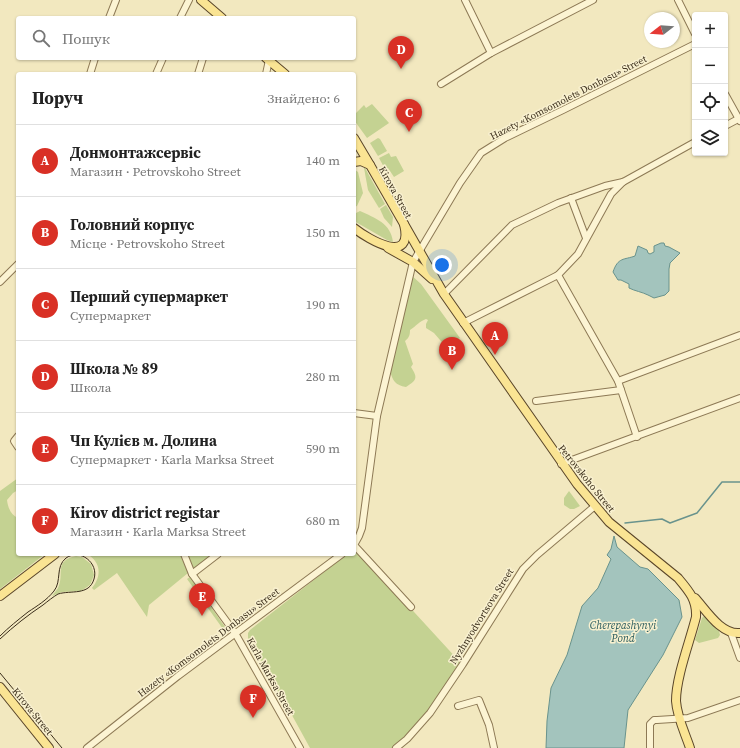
<!DOCTYPE html>
<html lang="uk">
<meta charset="utf-8">
<style>
body{margin:0;font-family:"Source Serif 4",serif;background:#f6f6f6;color:#222}
.controls{position:absolute;right:12px;top:12px;display:grid;overflow:hidden;border-radius:4px;box-shadow:0 1px 3px #0004}
.controls button{width:36px;height:36px;display:grid;place-items:center;padding:0;border:0;border-bottom:1px solid #e0e0e0;background:#fff;color:#222;font:20px sans-serif}
.compass{position:absolute;left:644px;top:12px;width:36px;height:36px;border-radius:50%;background:#fff;box-shadow:0 1px 3px #0004;rotate:253deg}
.you{position:absolute;left:442px;top:265px;width:14px;height:14px;margin:-10px;border:3px solid #fff;border-radius:50%;background:#1a73e8;box-shadow:0 0 0 6px #1a73e833}
.badge{display:grid;place-items:center;width:26px;height:26px;border-radius:50%;background:#d93025;color:#fff;font-size:13px;font-weight:700}
.pin{position:absolute;translate:-50% -33px;filter:drop-shadow(0 1px 2px #0008)}
.pin::after{content:'';position:absolute;top:21px;width:14px;height:12px;background:inherit;clip-path:polygon(0 0,100% 0,50% 100%)}
.list{margin:0;padding:0;list-style:none}
h2{display:flex;justify-content:space-between;align-items:center;height:52px;margin:0;padding:0 16px;font-size:17px}
h2 small{font-size:13px;font-weight:400;color:#767676}
.list li{display:grid;grid-template-columns:26px 1fr auto;gap:12px;align-items:center;box-sizing:border-box;height:72px;padding:0 16px;border-top:1px solid #e0e0e0}
.list b{display:block;font-size:15px;white-space:nowrap}
.list p{margin:0;font-size:13px;white-space:nowrap;color:#767676}
.list em{font-size:13px;font-style:normal;color:#767676}
.icon{flex:none;width:22px;height:22px;fill:none;stroke:currentColor;stroke-width:2;stroke-linecap:round;stroke-linejoin:round}
.map{position:relative;flex:none;width:740px;height:748px;overflow:hidden}
.search{position:absolute;background:#fff;box-shadow:0 1px 3px #0004;left:16px;top:16px;width:340px;height:44px;display:flex;align-items:center;gap:10px;box-sizing:border-box;padding:0 14px;border-radius:4px;color:#767676;font-size:15px}
.panel{position:absolute;background:#fff;box-shadow:0 1px 3px #0004;left:16px;top:72px;width:340px;height:484px;border-radius:4px}
.map>svg:first-child{display:block}
.green{fill:#c4d292}
.water{fill:#a3c4bd;stroke:#69938d}
.lines{fill:none;stroke-linecap:round;stroke-linejoin:round}
.stream{stroke:#69938d;stroke-width:1.5}
.minor-casing{stroke:#8d7955;stroke-width:8}
.major-casing{stroke:#5a462a;stroke-width:10}
.minor{stroke:#fcf4d3;stroke-width:6}
.major{stroke:#fae493;stroke-width:8}
.tram{stroke:#3b2e1b;stroke-width:1}
.labels{text-anchor:middle;stroke-width:3;stroke-linejoin:round;paint-order:stroke}
.street-label{font-size:10px;fill:#3b2e1b;stroke:#f9f1d0}
.water-label{font-size:11px;font-style:italic;fill:#295b5d;stroke:#f9f1d0}
</style>
<div class="map">
<svg width="740" height="748" viewBox="0 0 740 748">
<rect width="100%" height="100%" fill="#f2e8bf"/>
<g class="green">
<polygon points="372,104 389,123 367,138 354,120 354,115 364,105 366,108"/>
<polygon points="378,138 380,139 387,151 378,156 370,143"/>
<polygon points="389,153 391,157 396,156 404,171 394,177 388,168 385,169 379,158"/>
<polygon points="364,168 365,168 385,204 379,208 368,190"/>
<polygon points="355,170 358,172 363,193 357,206 354,207"/>
<polygon points="386,205 393,217 392,227 384,218 380,209"/>
<path d="M360 211C375 218 391 223 393 242L387 240 354 221V214Z"/>
<path d="M411 275 421 284 460 338 449 346 446 347 434 333 426 328V324L428 320 426 319C420 321 416 326 410 330 410 335 409 338 405 341L413 364 411 367C418 378 417 380 406 387 395 385 393 381 390 371Z"/>
<path d="M18 478V490L13 493 7 500C8 508 11 515 18 518V554H45L0 589V491Z"/>
<polygon points="569,491 580,506 574,509 570,509 564,505 564,498"/>
<path d="M354 551 359 552 459 661V665C439 694 421 727 392 748H310L282 697 278 695 277 689 248 638V633L250 630 347 554H354Z"/>
<path d="M87 554H180L188 573 149 605 147 617 117 573 94 590 92 588C102 576 101 562 87 554Z"/>
<polygon points="187,554 214,554 194,569"/>
<path d="M76 556 82 557 91 564 94 575 90 585 81 591 62 592 52 596C54 593 56 591 58 588 65 574 53 561 76 556Z"/>
<polygon points="190,577 225,627 223,629 187,579"/>
<polygon points="704,616 707,616 719,631 720,635 718,638 699,643 695,640 702,618"/>
</g>
<g class="water">
<path d="M661 243H664L665 246 669 247 680 253 670 263 669 269V291L665 295 654 298C652 297 650 296 648 295 642 292 635 291 629 288V284L621 280H618L613 272C618 257 624 260 635 256L638 246 647 250 648 253 650 254 654 252V246Z"/>
<polygon points="614,536 617,547 640,567 648,569 679,600 682,617 663,655 628,710 624,748 546,748 547,721 551,688 567,655 582,606 598,588 611,559 607,555 611,549"/>
</g>
<g class="lines">
<polyline class="stream" points="625,523 662,519 670,523 697,513 722,482 740,482"/>
<defs>
<g id="minor">
<polyline points="465,0 491,53"/>
<polyline points="678,0 695,34"/>
<polyline points="109,18 116,0"/>
<polyline points="180,18 189,0"/>
<polyline points="90,74 95,58"/>
<polyline points="156,74 163,58"/>
<polyline points="198,74 203,58"/>
<polyline points="266,74 269,60"/>
<polyline points="441,84 491,53 593,0"/>
<polyline points="725,94 740,121"/>
<polyline points="725,126 740,118"/>
<polyline points="571,198 586,238"/>
<polyline points="558,275 618,381 637,437"/>
<polyline points="0,282 18,264"/>
<polyline points="444,294 512,225 558,203 605,186 623,182 695,142"/>
<polyline points="463,323 558,275 578,254 611,194 623,182"/>
<polyline points="618,381 740,335"/>
<polyline points="536,401 621,390"/>
<polyline points="354,413 377,416"/>
<polyline points="18,436 14,441 18,447"/>
<polyline points="561,464 740,398"/>
<polyline points="354,545 359,536 362,528 377,416 413,262 460,183 481,153 505,138 563,110 695,44"/>
<polyline points="354,545 411,607"/>
<polyline points="184,554 192,574 235,633 300,748"/>
<polyline points="192,574 218,554"/>
<polyline points="731,633 740,658"/>
<polyline points="458,706 479,700 489,725 494,748"/>
<polyline points="87,748 178,676 342,554"/>
<polyline points="396,748 407,739 430,713 463,664 523,569 537,555 595,506"/>
<polyline points="650,748 650,724 654,720 657,720 688,718 740,700"/>
</g>
<g id="major">
<polyline points="201,0 222,18"/>
<polyline points="266,58 285,74"/>
<polyline points="354,138 370,165"/>
<path d="M354 162 361 161 370 165 404 224C414 266 369 240 354 228"/>
<path d="M404 224 444 294 577 484 609 522 678 578C689 591 697 600 696 617 690 641 676 677 676 701 677 717 685 733 690 748"/>
<polyline points="388,248 413,262 432,279"/>
<polyline points="0,596 55,554"/>
<path d="M695 598C706 610 721 635 740 633"/>
<polyline points="0,687 49,748"/>
</g>
</defs>
<use href="#minor" class="minor-casing"/>
<use href="#major" class="major-casing"/>
<use href="#minor" class="minor"/>
<use href="#major" class="major"/>
<g class="tram">
<path d="M0 636C9 627 18 620 28 612 37 606 47 600 54 591 62 581 55 567 66 558 80 548 99 563 94 579 89 596 71 590 58 594 53 597 48 601 43 605 28 615 14 626 0 639"/>
<polyline points="0,673 62,748"/>
</g>
</g>
<g class="labels">
<g class="street-label">
<text transform="translate(568 97) rotate(-27)" y="4">Hazety «Komsomolets Donbasu» Street</text>
<text transform="translate(396 192) rotate(61)" y="4">Kirova Street</text>
<text transform="translate(587 478) rotate(51)" y="4">Petrovskoho Street</text>
<text transform="translate(481 616) rotate(-58)" y="4">Nyzhnyodvortsova Street</text>
<text transform="translate(208 642) rotate(-37)" y="4">Hazety «Komsomolets Donbasu» Street</text>
<text transform="translate(271 676) rotate(61)" y="4">Karla Marksa Street</text>
<text transform="translate(33 711) rotate(51)" y="4">Kirova Street</text>
</g>
<g class="water-label">
<text x="623" y="629">Cherepashynyi<tspan x="623" dy="13">Pond</tspan></text>
</g>
</g>
</svg>
<div class="controls">
<button>+</button>
<button>−</button>
<button><svg class="icon" aria-label="locate" viewBox="0 0 24 24"><circle cx="12" cy="12" r="6"/><path d="M12 2v4M12 18v4M2 12h4M18 12h4"/></svg></button>
<button><svg class="icon" aria-label="layers" viewBox="0 0 24 24"><path d="M12 4l9 5-9 5-9-5zM3 14l9 5 9-5"/></svg></button>
</div>
<svg class="compass" viewBox="-18 -18 36 36"><path d="M0-13l5 13h-10z" fill="#e53935"/><path d="M0 13l5-13h-10z" fill="#767676"/></svg>
<div class="you"></div>
<div class="pin badge" style="left:495px;top:355px">A</div>
<div class="pin badge" style="left:452px;top:370px">B</div>
<div class="pin badge" style="left:409px;top:132px">C</div>
<div class="pin badge" style="left:401px;top:69px">D</div>
<div class="pin badge" style="left:202px;top:616px">E</div>
<div class="pin badge" style="left:253px;top:718px">F</div>
<div class="search"><svg class="icon" aria-label="search" viewBox="0 0 24 24"><circle cx="10" cy="10" r="6"/><path d="M15 15l6 6"/></svg>Пошук</div>
<section class="panel">
<h2>Поруч<small>Знайдено: 6</small></h2>
<ul class="list">
<li><span class="badge">A</span><div><b>Донмонтажсервіс</b><p>Магазин · Petrovskoho Street</p></div><em>140 m</em></li>
<li><span class="badge">B</span><div><b>Головний корпус</b><p>Місце · Petrovskoho Street</p></div><em>150 m</em></li>
<li><span class="badge">C</span><div><b>Перший супермаркет</b><p>Супермаркет</p></div><em>190 m</em></li>
<li><span class="badge">D</span><div><b>Школа № 89</b><p>Школа</p></div><em>280 m</em></li>
<li><span class="badge">E</span><div><b>Чп Кулієв м. Долина</b><p>Супермаркет · Karla Marksa Street</p></div><em>590 m</em></li>
<li><span class="badge">F</span><div><b>Kirov district registar</b><p>Магазин · Karla Marksa Street</p></div><em>680 m</em></li>
</ul>
</section>
</div>
